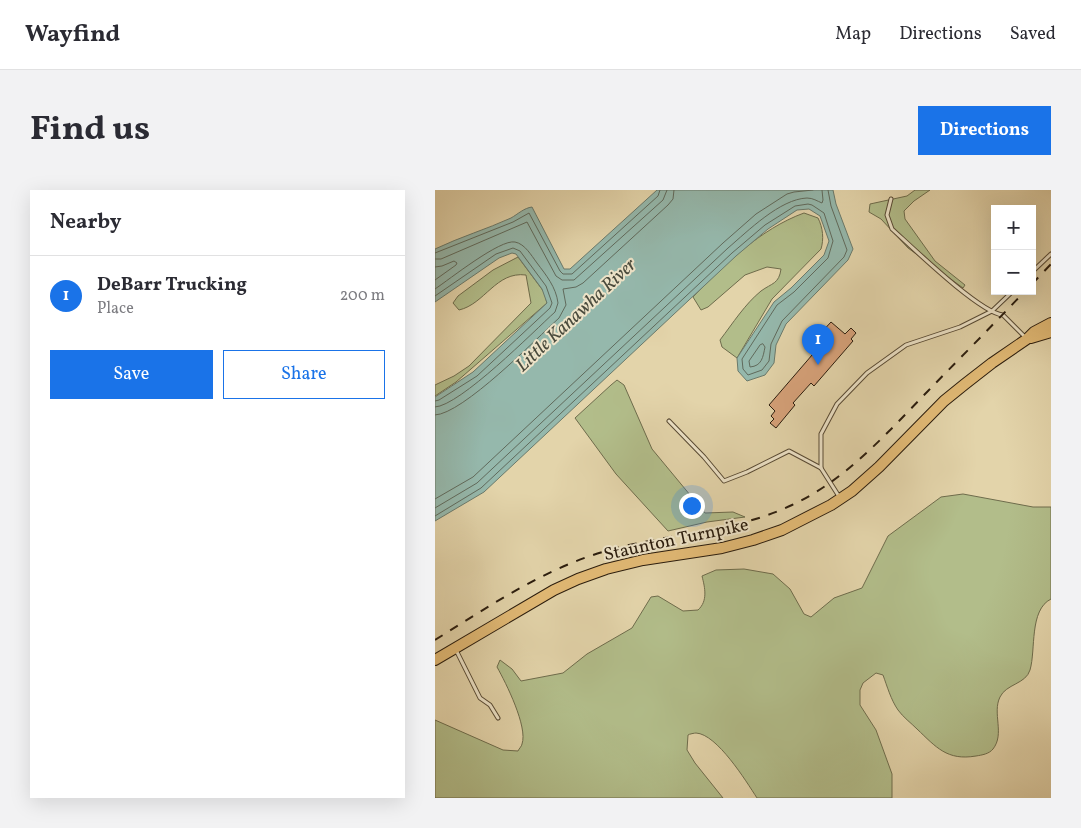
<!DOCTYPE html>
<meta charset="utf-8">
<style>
body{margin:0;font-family:Vollkorn,serif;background:#f2f2f3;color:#2b2b33}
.controls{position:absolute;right:15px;top:15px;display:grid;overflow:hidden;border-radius:0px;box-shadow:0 5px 20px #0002}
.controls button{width:45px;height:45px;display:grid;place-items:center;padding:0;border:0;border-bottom:1px solid #e1e1e2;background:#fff;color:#2b2b33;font:25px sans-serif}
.you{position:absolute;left:256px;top:315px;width:18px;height:18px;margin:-12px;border:4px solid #fff;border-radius:50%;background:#1a73e8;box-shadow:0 0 0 8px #1a73e833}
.badge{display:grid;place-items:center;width:32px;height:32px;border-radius:50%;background:#1a73e8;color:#fff;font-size:16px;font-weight:700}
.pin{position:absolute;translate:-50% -41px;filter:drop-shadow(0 1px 2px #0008)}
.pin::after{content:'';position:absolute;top:26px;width:18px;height:15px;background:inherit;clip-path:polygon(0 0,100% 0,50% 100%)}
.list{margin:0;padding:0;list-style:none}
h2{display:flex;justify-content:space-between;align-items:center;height:65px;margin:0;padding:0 20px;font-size:21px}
h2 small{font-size:16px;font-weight:400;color:#7c7c81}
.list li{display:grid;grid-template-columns:32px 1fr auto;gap:15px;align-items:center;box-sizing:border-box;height:80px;padding:0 20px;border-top:1px solid #e1e1e2}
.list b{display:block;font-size:19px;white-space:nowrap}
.list p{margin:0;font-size:16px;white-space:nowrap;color:#7c7c81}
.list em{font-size:16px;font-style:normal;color:#7c7c81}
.actions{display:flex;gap:10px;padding:15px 20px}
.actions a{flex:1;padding:11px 0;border:1px solid #1a73e8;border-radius:0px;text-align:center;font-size:18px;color:#1a73e8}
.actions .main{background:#1a73e8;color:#fff}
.map{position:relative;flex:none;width:616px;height:608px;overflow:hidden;border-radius:0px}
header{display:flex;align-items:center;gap:30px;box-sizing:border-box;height:70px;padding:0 25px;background:#fff;border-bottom:1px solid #e1e1e2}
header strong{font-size:24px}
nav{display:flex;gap:28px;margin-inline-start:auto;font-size:18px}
.intro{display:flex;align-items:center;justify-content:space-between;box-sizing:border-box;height:120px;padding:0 30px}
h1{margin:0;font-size:35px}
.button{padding:12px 22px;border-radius:0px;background:#1a73e8;color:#fff;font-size:18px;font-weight:700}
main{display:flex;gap:30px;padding:0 30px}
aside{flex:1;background:#fff;border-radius:0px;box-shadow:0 5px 20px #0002}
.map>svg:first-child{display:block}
.green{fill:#b2bd8a;stroke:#6e6c4c}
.water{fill:#95b8ac;stroke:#6a7a6c}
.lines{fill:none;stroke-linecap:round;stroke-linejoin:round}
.shore{stroke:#606a5c;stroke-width:1}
.building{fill:#d7a27a;stroke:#2a1c0d}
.service-casing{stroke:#584a34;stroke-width:5}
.primary-casing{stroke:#2a1c0d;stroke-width:12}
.service{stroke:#ede3c8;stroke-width:3}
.primary{stroke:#e2ba75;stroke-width:10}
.rail{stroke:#2a1c0d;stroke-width:2;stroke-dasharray:9 9;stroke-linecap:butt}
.labels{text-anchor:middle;stroke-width:4;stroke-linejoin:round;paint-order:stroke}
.street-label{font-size:18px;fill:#2a1c0d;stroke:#ede3c8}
.water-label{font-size:19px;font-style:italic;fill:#4a4b3d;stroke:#ede3c8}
</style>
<header>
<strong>Wayfind</strong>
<nav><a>Map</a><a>Directions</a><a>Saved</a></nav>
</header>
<div class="intro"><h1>Find us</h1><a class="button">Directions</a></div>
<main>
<aside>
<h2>Nearby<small></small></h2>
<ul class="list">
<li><span class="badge">1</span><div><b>DeBarr Trucking</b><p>Place</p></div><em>200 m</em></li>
</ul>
<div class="actions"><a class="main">Save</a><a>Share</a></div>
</aside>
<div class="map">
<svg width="616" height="608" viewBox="0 0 616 608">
<rect width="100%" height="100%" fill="#e3d4aa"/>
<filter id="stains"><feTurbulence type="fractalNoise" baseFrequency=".004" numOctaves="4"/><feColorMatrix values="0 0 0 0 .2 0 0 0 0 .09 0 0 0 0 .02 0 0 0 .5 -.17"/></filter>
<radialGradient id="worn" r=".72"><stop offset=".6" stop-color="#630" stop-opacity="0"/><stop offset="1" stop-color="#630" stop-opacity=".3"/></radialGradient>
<g class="green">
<polygon points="480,0 495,0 479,11 469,21 470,29 500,71 530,95 528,98 473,58 446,29 434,22 435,14 472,6"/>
<path d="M369 23 383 28C388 38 389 49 386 59L337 109 302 168 287 157 285 150C298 133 310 114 326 101 337 93 344 94 346 79L332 77 310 85 273 117 266 120 258 107C289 75 325 39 369 23Z"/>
<path d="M83 67 109 102 112 113 21 192 0 206V195L19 186 34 176 96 113 91 85C61 81 50 114 24 120L18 113 23 106 58 80Z"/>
<polygon points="182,190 189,195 217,259 270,323 298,322 310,327 272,332 233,341 181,284 140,228 176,195"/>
<path d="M528 304 598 317H616V409C594 420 601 460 595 480 591 494 571 494 565 507 557 523 570 544 558 559 554 564 547 565 541 566 512 571 501 557 482 539 476 533 468 527 463 520 456 510 452 496 448 485L441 483 428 493 425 500V515L441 540 457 584V608H322C311 591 282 544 261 543 260 543 254 544 253 545L252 560 260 573 288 608H0V530L68 560 83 561C83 560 87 556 87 554 93 537 71 493 62 477L65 470 77 479 86 491 128 483 152 464 197 438 216 407 223 406 248 421 263 420C273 411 270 398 267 386L281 380 309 379 338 384 355 399 369 424 376 427 399 408 427 398 453 346 506 307Z"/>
</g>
<path class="water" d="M222 0H398L401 14 418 59 413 70 351 134 341 155 339 173 330 185 312 191 303 181 302 168 339 112 356 98 389 65 394 51 385 26 374 19 362 20 333 39 301 66 49 302 0 331V207L38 182 112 113 107 99 81 64 77 63 64 68 0 112V59C25 47 52 39 76 28 83 24 89 18 97 17L129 79H135Z"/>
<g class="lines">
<g class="shore">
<polyline points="0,63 78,32 94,23 125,81 128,84 137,84 223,6 225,0"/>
<polyline points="0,69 6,69 92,32 121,86 127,90 139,90 228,10 232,0"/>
<polyline points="0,77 7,76 19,71 22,73 21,75 0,90"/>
<path d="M0 99C15 89 65 49 80 52 90 54 96 65 102 73 111 85 121 97 123 113L120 122C99 141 25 216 0 217"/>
<polyline points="0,106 61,64 78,58 85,61 111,96 117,113 115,118 42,186 4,210 0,211"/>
<path d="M328 154 330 157C328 167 327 176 315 177L314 171 325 155Z"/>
<path d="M0 225C28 224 101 149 124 128L131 115 128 99 141 97 148 93 233 15 238 9 239 0"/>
<polyline points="0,309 38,287 288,53 321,24 352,4 359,2 378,0"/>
<path d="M0 318 42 293 293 58C313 41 345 9 372 8 378 8 382 11 387 13L388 10 387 0"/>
<polyline points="0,326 46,298 297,63 330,35 360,16 373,14 377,15 389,23 398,51 393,68 359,102 342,115 307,169 308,179 313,185 327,180 334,171 336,154 347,131 409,67 412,60 396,16 393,0"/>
</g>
</g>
<polygon class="building" points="396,132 410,144 416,138 421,143 416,149 418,151 379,196 376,193 358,213 360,215 341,238 335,233 339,229 336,226 340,221 334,215 390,150 384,145"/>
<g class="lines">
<defs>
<g id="service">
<path d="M456 9 452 25 457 39C478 58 545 123 568 125L590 147"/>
<polyline points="597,82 616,64"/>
<polyline points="234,231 269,267 289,291 312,282 354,261 386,278"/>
<polyline points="405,308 386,278 386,244 402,214 432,183 471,155 525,137 557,121 578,101"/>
<polyline points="21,460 45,508 55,515 63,528"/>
</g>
<g id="primary">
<polyline points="596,148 616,142"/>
<polyline points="0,470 119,400 143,389 171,379 208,370 287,358 318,350 347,340 396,315 417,301 444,277 509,211 530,194 557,173 592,149 599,142 616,133"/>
</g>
</defs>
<use href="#service" class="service-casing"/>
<use href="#primary" class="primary-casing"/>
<use href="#service" class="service"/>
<use href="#primary" class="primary"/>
<g class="rail">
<polyline points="597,94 616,74"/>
<path d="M0 450C56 415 113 376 178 359 238 343 301 342 357 315 411 290 452 243 493 201 525 168 558 135 590 101"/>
</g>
</g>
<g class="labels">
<g class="street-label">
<text transform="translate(241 349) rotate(-12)" y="6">Staunton Turnpike</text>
</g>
<g class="water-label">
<text transform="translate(140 124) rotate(-43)" y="7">Little Kanawha River</text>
</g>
</g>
<rect width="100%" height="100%" filter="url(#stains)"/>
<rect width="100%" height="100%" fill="url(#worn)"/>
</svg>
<div class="controls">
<button>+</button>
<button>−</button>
</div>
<div class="you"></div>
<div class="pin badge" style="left:383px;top:175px">1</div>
</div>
</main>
